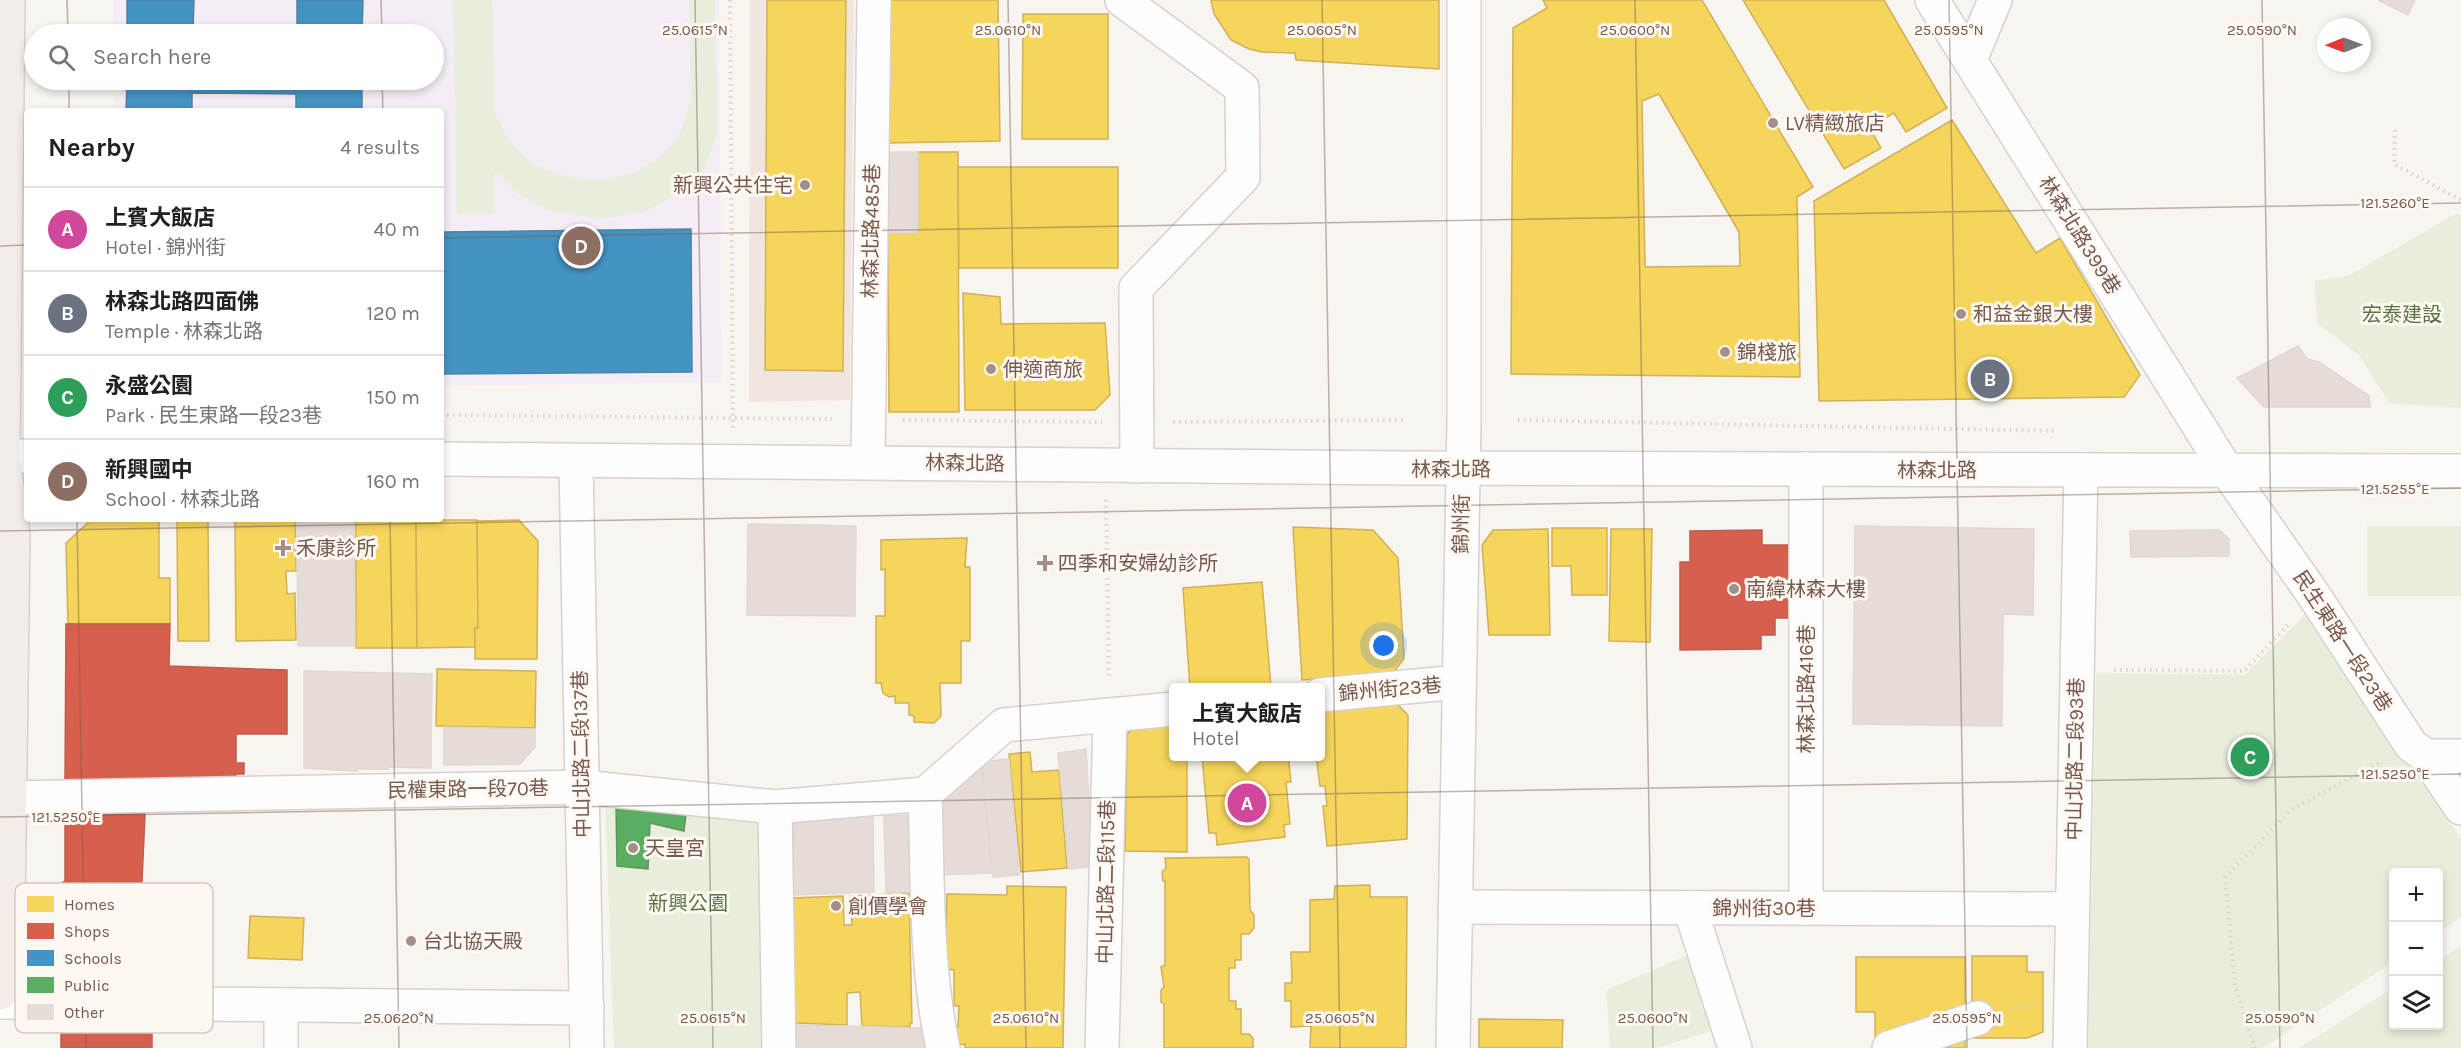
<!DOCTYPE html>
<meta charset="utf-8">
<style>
body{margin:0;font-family:Karla,"Noto Sans TC",sans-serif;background:#f6f6f6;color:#202124}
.controls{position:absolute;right:18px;bottom:18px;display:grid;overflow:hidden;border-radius:6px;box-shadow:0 3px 9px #0003}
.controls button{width:54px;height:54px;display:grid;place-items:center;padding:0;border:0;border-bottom:2px solid #e0e0e0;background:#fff;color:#202124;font:30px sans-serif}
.compass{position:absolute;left:2317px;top:18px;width:54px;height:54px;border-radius:50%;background:#fff;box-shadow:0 3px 9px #0003;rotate:269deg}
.you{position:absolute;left:1384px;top:646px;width:21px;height:21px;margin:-15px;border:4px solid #fff;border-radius:50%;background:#1a73e8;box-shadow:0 0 0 9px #1a73e833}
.badge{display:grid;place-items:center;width:39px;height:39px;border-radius:50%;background:#1a73e8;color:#fff;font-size:20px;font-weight:700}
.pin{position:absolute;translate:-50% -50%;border:3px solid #fff;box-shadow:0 2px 6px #0006}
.popup{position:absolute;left:1169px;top:683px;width:156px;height:78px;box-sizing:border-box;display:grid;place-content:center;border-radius:6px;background:#fff;filter:drop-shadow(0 2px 4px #0005);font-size:20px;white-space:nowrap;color:#757577}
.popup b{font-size:22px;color:#202124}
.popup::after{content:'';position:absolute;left:50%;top:100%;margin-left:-12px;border:12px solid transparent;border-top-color:#fff}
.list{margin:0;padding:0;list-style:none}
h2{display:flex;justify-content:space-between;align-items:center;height:78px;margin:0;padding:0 24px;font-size:26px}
h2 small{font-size:20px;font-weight:400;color:#757577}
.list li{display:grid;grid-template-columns:39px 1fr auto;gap:18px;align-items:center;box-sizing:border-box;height:84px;padding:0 24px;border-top:2px solid #e0e0e0}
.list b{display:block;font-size:22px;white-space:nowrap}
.list p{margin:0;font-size:20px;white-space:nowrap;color:#757577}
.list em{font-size:20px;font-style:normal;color:#757577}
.icon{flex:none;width:33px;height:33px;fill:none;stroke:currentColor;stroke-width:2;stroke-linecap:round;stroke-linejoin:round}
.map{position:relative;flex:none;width:2461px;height:1048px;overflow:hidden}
.search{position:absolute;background:#fff;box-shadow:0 3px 9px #0003;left:24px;top:24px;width:420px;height:66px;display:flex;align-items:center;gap:15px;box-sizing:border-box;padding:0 21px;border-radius:33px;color:#757577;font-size:22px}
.panel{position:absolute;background:#fff;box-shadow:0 3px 9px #0003;left:24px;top:108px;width:420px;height:414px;border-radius:6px}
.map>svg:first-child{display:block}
.residential{fill:#f0e6de}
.education{fill:#f4edf5}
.green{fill:#e8eedb}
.homes{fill:#f6d55c;stroke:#d0b058;stroke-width:1.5;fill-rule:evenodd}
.shops{fill:#d6604d;stroke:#ba5e4e;stroke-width:1.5}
.schools{fill:#4393c3;stroke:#5382a0;stroke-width:1.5}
.public{fill:#5aae61;stroke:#63945c;stroke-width:1.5}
.building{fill:#e5dcd7;stroke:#e1d7d2;stroke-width:1.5}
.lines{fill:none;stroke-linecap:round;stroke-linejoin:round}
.minor-casing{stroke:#d8d1cd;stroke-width:36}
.major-casing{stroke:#d9d0cc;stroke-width:36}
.path{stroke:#dbd3d0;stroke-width:4;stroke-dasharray:1.5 4.5;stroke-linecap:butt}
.minor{stroke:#fefdfd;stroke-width:33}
.major{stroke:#f2ede8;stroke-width:33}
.ticks{fill:none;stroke:#77594f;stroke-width:1.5;stroke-opacity:0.45}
.poi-dot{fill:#a48f87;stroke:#fef8f2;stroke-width:2}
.labels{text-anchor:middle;stroke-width:6;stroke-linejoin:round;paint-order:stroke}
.poi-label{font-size:20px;fill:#77594f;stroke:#fef8f2;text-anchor:start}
.street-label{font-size:20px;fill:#77594f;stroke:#fef8f2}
.park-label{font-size:20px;fill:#587644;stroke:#fef8f2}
.key{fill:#fef8f2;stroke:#d6c8c1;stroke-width:1.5}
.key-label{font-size:16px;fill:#77594f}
.ticks-label{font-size:15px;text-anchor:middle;fill:#77594f;stroke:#fef8f2;stroke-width:6;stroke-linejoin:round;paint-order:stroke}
</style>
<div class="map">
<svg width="2461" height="1048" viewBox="0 0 2461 1048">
<rect width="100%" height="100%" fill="#f8f4f0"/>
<polygon class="residential" points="750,0 854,0 850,400 749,402"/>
<polygon class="education" points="113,0 719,0 722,382 441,386 441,111 114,111 114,80 434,80 434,34 114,34"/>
<g class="green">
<polygon points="453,0 492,0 495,112 509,140 533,164 560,175 602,181 637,172 661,156 681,132 691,99 689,0 715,0 717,135 703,171 677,194 644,212 599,219 546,210 515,192 494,171 494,214 457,214"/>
<polygon points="2457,213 2461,216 2461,408 2389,403 2360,356 2317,323 2315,281 2348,276"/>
<rect x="2367" y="526" width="94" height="70"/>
<polygon points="2307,612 2461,839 2461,917 2439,932 2438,872 2394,872 2393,962 2263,1048 2088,1048 2096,673 2245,675"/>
<polygon points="605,801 765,815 770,1048 614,1048"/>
<polygon points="2461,946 2461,1048 2299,1048 2393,988 2394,1026 2438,1026 2439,960"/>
<polygon points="1693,953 1718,1029 1657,1048 1610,1048 1606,990"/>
</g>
<g class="homes">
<polygon points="767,0 846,0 843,371 765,370"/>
<polygon points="886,0 998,0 1000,141 888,143"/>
<polygon points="1439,0 1439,69 1296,60 1295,53 1262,52 1249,49 1231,40 1214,14 1211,0"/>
<path d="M1543 0H1702L1813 187 1797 197 1800 377 1511 374 1513 28 1547 8ZM1659 94 1739 232 1740 266 1645 267 1642 101Z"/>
<polygon points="1743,0 1884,0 1947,108 1906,132 1894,113 1869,127 1881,148 1844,169"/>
<polygon points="1023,14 1108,14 1108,139 1022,139"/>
<polygon points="1952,120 2036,253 2060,238 2140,375 2124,397 1819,401 1814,201"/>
<polygon points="918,152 958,152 959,412 889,412 888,233 918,233"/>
<polygon points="958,167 1118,167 1118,268 959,268"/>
<polygon points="963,293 1000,297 1001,324 1105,323 1110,395 1095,410 965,410"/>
<polygon points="92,519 159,519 159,578 170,578 170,624 68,624 66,543"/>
<polygon points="177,519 208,519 209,641 178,641"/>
<polygon points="235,519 295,519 296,571 286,571 287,594 295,593 296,640 236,641"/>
<polygon points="356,519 416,520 417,648 356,648"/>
<polygon points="416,520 477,520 478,628 475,628 475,647 417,648"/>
<polygon points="519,520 538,541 537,659 475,659 475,628 478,628 477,521"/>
<polygon points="1293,527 1373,530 1398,558 1404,659 1391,675 1302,680"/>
<polygon points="1552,528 1607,528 1607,595 1572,595 1571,566 1552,566"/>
<polygon points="1548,529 1550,635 1489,635 1482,545 1493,530"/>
<polygon points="1611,529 1652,529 1650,642 1609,641"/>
<polygon points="967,538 965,567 970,567 970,641 961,641 961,683 940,683 941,716 934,723 914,722 914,716 909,715 909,703 895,703 895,696 889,697 883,693 881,683 876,683 876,616 885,616 885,569 881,570 881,540"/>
<polygon points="1262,582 1271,687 1190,688 1183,588"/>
<polygon points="437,669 536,671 535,728 436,726"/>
<polygon points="1397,704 1408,715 1407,839 1327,846 1323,806 1327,806 1325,786 1320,786 1316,756 1320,756 1320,711"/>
<polygon points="1171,723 1171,727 1174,727 1174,756 1187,756 1187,852 1125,851 1127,735 1135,725"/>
<polygon points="1030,752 1032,772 1059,770 1067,868 1021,872 1009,754"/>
<polygon points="1202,756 1288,756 1291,782 1286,782 1290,824 1284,825 1285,837 1217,845 1216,833 1209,833"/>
<polygon points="1247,857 1249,859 1250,910 1254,915 1254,928 1249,934 1241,934 1241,960 1235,960 1235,968 1229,968 1229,1001 1236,1001 1236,1009 1241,1009 1241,1034 1249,1034 1253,1038 1253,1048 1164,1048 1164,1004 1161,1002 1161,990 1164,987 1161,967 1165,965 1165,881 1163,881 1162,872 1166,868 1165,858"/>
<polygon points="1370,885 1370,897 1407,897 1406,1048 1310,1048 1311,1026 1291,1027 1291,1001 1285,1001 1285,983 1292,983 1291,952 1310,952 1310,900 1334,899 1335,886"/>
<polygon points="1007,886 1066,887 1063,1048 965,1048 965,1044 957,1045 956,1027 958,1027 959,1006 954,1006 954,970 945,969 947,894 1007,895"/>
<polygon points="909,893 912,1023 910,1023 910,1027 862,1026 860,992 847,993 847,1025 795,1023 792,898 843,896 844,925 852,925 851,896"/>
<polygon points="250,916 304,918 302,960 248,958"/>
<polygon points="1972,956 2027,956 2027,972 2043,972 2043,1032 2027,1038 1972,1038"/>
<polygon points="1856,957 1965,957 1965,1048 1875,1048 1875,1012 1856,1012"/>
<polygon points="1479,1019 1563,1020 1562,1048 1479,1048"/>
</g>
<g class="shops">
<polygon points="1762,530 1762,545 1788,545 1789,618 1775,618 1775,635 1761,635 1761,649 1680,650 1680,562 1690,562 1690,531"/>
<polygon points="66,624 170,624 169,666 287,670 287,734 236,734 236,763 244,763 244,774 236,774 236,778 65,781"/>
<polygon points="65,814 145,814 142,882 65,882"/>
<polygon points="63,882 142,883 141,919 142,919 136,989 63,988"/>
<rect x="61" y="1020" width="91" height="28"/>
</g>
<g class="schools">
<polygon points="127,0 194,0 193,30 297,31 297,0 363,0 362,34 127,34"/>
<polygon points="127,80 362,80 362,111 296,111 296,94 192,93 192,111 126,111"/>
<polygon points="691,229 692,372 442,374 441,232"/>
</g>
<polygon class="public" points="616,804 686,814 684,831 650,823 648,869 617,866"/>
<g class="building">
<polygon points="2378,0 2415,0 2408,15"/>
<rect x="888" y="152" width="30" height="81"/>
<polygon points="2298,346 2307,359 2319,362 2369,396 2370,407 2264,407 2237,378"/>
<polygon points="297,519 354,519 355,646 298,646"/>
<polygon points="748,524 856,526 855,616 747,615"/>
<polygon points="1855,526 2034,529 2033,615 2003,614 2002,726 1853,724"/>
<polygon points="2219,530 2229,539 2229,556 2131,557 2130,531"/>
<polygon points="304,671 432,674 431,768 388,767 388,769 357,769 357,771 304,768"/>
<polygon points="444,727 535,729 535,747 520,764 444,765"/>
<polygon points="1086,749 1090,817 1089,867 1069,869 1058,753"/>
<polygon points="1009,759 1019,875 993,877 982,765 986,761"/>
<polygon points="981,763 992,873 936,875 933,808"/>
<polygon points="918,815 920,892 886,893 884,816"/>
<polygon points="873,816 874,892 793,895 794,824 808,817"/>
<polygon points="795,1025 929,1028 929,1048 795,1048"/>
</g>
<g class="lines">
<defs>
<g id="minor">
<polyline points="1122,0 1242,88 1243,177 1136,288 1137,466"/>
<polyline points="1932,0 2227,471 2315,597 2411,745 2426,756 2461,808"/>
<polyline points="1970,60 1995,0"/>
<polyline points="0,456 27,456"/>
<polyline points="441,459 1406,468 2461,471"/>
<polyline points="576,461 587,1048"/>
<polyline points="868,462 874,0"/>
<polyline points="1320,695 1459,682"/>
<polyline points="2426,756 2461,756"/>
<polyline points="925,794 1004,725 1174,709"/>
<path d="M925 794C928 878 925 965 943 1048"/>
<polyline points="9,798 582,787 775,807 925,794"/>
<polyline points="775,807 779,1048"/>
<polyline points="1455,907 2072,909"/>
<polyline points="1690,908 1735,1048"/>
<polyline points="1806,908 1806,469"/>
<polyline points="0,1002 587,1008"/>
<polyline points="281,1048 281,1005"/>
<polyline points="1102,1048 1110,715"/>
<polyline points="1453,1048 1464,419 1464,0"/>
<polyline points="1889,1048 1978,1018"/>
<polyline points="2070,1048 2081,470"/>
</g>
<polyline id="major" points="0,993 8,914 13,534 3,456 8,0"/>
</defs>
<use href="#minor" class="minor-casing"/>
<use href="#major" class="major-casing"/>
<g class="path">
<polyline points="730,0 733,428"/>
<polyline points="2395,130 2394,164 2461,200"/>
<polyline points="441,415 832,419"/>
<polyline points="903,420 1102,422"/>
<polyline points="1518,420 2055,431"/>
<polyline points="1173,422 1406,420"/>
<polyline points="1106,500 1109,678"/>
<polyline points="2114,670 2244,671 2290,623"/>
<polyline points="2011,1009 2036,1003"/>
<polyline points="2255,1048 2235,985 2225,877 2291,810 2379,763"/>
</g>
<use href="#minor" class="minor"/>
<use href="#major" class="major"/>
</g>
<path class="ticks" d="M67 0 68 34M381 0 382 34M695 0 713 1048M1008 0 1026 1048M1322 0 1340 1048M1635 0 1653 1048M1949 0 1967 1048M2262 0 2280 1048M69 80V111M382 80 383 111M441 238 2461 203M0 246 27 245M77 519 86 1048M390 519 399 1048M0 531 2461 488M0 817 2461 774"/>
<g class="poi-dot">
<circle cx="1773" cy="123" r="6"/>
<circle cx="805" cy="185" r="6"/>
<circle cx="1961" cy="314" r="6"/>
<circle cx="1725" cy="352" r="6"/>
<circle cx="991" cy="369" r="6"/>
<path d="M280 539h6v6h6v6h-6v6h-6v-6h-6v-6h6z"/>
<path d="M1042 554h6v6h6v6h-6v6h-6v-6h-6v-6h6z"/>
<circle cx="1734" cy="589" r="6"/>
<circle cx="633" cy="848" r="6"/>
<circle cx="836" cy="906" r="6"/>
<circle cx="411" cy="941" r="6"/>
</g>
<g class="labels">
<g class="poi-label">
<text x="1785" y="130">LV精緻旅店</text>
<text x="793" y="192" text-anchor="end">新興公共住宅</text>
<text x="1973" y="321">和益金銀大樓</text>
<text x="1737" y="359">錦棧旅</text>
<text x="1003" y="376">伸適商旅</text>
<text x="296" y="555">禾康診所</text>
<text x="1058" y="570">四季和安婦幼診所</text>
<text x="1746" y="596">南緯林森大樓</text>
<text x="645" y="855">天皇宮</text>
<text x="848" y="913">創價學會</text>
<text x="423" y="948">台北協天殿</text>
</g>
<g class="street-label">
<text transform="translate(871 231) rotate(-89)" y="7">林森北路485巷</text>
<text transform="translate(2080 235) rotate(58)" y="7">林森北路399巷</text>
<text transform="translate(965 463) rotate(1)" y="7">林森北路</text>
<text x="1451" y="476">林森北路</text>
<text x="1937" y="477">林森北路</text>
<text transform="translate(1461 524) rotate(-89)" y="7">錦州街</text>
<text transform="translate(2343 641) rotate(57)" y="7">民生東路一段23巷</text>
<text transform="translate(1390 689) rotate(-5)" y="7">錦州街23巷</text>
<text transform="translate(1806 689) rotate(-90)" y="7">林森北路416巷</text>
<text transform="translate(581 754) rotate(-91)" y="7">中山北路二段137巷</text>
<text transform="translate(2075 759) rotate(-89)" y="7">中山北路二段93巷</text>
<text transform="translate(468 789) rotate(-1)" y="7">民權東路一段70巷</text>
<text transform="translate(1106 882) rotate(-89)" y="7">中山北路二段115巷</text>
<text x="1764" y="915">錦州街30巷</text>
</g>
<g class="park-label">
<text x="2402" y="321">宏泰建設</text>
<text x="688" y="910">新興公園</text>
</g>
</g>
<rect x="15" y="883" width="198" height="150" rx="9" class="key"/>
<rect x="27" y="896" width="27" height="16" fill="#f6d55c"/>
<rect x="27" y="923" width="27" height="16" fill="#d6604d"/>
<rect x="27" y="950" width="27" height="16" fill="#4393c3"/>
<rect x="27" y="977" width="27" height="16" fill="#5aae61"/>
<rect x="27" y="1004" width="27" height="16" fill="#e5dcd7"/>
<g class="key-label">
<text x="64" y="910">Homes</text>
<text x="64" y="937">Shops</text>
<text x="64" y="964">Schools</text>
<text x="64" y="991">Public</text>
<text x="64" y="1018">Other</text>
</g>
<g class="ticks-label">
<text x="695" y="35">25.0615°N</text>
<text x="1008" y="35">25.0610°N</text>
<text x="1322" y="35">25.0605°N</text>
<text x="1635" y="35">25.0600°N</text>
<text x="1949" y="35">25.0595°N</text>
<text x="2262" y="35">25.0590°N</text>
<text x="2395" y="208">121.5260°E</text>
<text x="2395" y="494">121.5255°E</text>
<text x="2395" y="779">121.5250°E</text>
<text x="66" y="822">121.5250°E</text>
<text x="399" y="1023">25.0620°N</text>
<text x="713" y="1023">25.0615°N</text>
<text x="1026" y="1023">25.0610°N</text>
<text x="1340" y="1023">25.0605°N</text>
<text x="1653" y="1023">25.0600°N</text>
<text x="1967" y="1023">25.0595°N</text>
<text x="2280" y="1023">25.0590°N</text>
</g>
</svg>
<div class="controls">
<button>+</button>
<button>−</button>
<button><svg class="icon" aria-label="layers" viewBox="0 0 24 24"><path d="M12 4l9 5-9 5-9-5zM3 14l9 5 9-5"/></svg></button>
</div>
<svg class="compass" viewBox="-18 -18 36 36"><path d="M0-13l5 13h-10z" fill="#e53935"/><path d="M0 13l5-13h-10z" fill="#757577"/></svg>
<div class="you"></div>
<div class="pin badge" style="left:1247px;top:803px;background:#d1479c">A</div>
<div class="popup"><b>上賓大飯店</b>Hotel</div>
<div class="pin badge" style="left:1990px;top:379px;background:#6b7280">B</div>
<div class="pin badge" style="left:2250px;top:757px;background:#2e9e5b">C</div>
<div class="pin badge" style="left:581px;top:246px;background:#8d6e63">D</div>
<div class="search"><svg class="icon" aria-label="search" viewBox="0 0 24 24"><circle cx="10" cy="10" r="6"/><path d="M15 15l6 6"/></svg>Search here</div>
<section class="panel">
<h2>Nearby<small>4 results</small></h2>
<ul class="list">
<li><span class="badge" style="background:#d1479c">A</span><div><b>上賓大飯店</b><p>Hotel · 錦州街</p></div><em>40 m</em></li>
<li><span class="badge" style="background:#6b7280">B</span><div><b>林森北路四面佛</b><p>Temple · 林森北路</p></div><em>120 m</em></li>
<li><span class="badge" style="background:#2e9e5b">C</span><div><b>永盛公園</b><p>Park · 民生東路一段23巷</p></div><em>150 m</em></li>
<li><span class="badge" style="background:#8d6e63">D</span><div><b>新興國中</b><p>School · 林森北路</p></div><em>160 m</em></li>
</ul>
</section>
</div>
